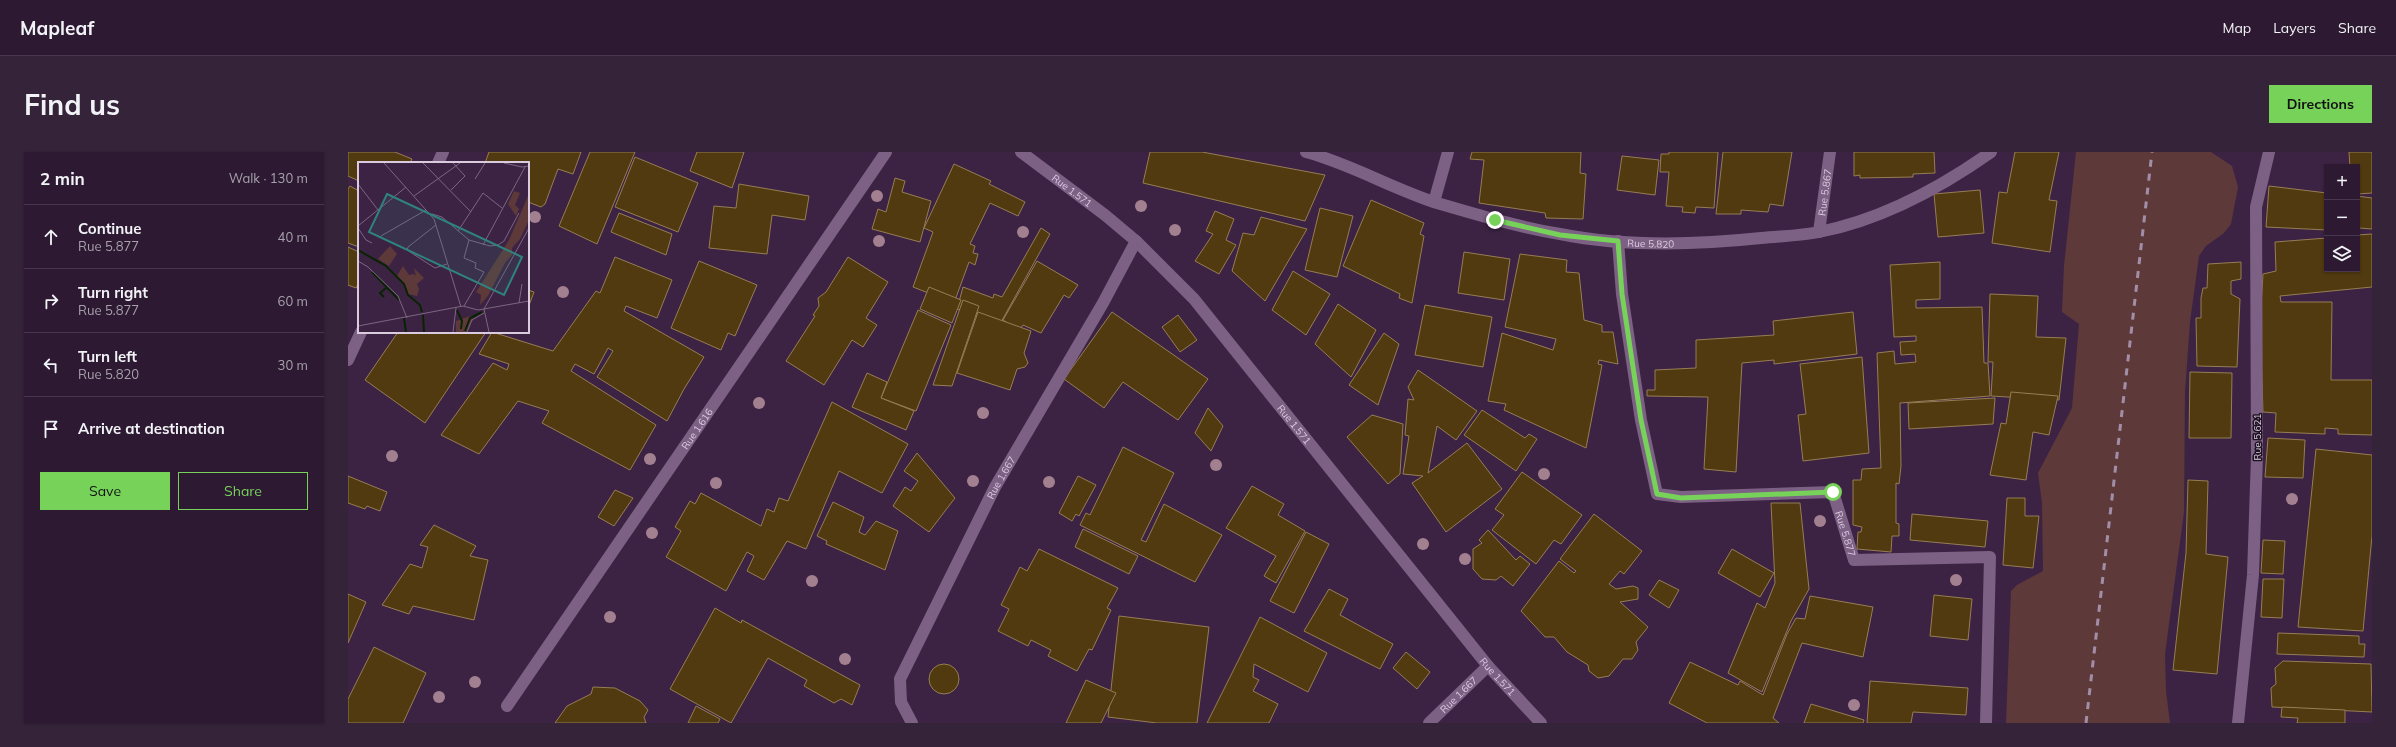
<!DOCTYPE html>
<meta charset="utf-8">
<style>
body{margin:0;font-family:Mulish,sans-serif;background:#35233a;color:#f1f3f6}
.controls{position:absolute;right:12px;top:12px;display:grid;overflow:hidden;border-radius:0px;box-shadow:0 1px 3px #0004}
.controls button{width:36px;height:36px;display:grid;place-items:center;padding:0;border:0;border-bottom:1px solid #48384d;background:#2d1a32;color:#f1f3f6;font:20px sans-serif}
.stop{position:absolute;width:12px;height:12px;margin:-9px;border:3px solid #77d259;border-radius:50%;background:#fff}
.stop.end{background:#77d259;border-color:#fff;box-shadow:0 1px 4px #0008}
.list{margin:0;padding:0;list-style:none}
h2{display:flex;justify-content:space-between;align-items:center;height:52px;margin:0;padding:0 16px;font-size:17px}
h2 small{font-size:13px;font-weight:400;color:#a7a1ac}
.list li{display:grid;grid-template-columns:26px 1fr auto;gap:12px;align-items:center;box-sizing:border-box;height:64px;padding:0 16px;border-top:1px solid #48384d}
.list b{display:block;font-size:15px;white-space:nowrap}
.list p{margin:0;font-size:13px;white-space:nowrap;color:#a7a1ac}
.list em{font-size:13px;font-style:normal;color:#a7a1ac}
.actions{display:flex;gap:8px;padding:12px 16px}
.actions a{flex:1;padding:9px 0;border:1px solid #77d259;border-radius:0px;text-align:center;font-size:14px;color:#77d259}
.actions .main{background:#77d259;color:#111}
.icon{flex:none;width:22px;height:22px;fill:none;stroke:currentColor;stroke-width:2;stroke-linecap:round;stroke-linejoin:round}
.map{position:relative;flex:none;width:2024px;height:571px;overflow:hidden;border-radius:0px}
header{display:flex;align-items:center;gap:24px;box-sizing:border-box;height:56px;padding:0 20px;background:#2d1a32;border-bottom:1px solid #48384d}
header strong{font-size:19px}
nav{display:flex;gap:22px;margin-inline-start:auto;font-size:14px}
.intro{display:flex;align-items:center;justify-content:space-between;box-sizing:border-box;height:96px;padding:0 24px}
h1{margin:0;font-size:28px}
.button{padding:10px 18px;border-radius:0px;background:#77d259;color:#111;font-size:14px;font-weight:700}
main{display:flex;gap:24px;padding:0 24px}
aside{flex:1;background:#2d1a32;border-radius:0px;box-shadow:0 1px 3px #0004}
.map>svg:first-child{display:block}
.green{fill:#5e393a}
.building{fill:#513a0f;stroke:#967d55}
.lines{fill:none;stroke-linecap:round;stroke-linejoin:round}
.street{stroke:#7d6185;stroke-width:12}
.secondary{stroke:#7d6185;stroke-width:12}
.rail{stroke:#a28fa7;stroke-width:3;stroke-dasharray:7 7;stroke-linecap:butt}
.tree{fill:#a2808f}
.route{stroke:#77d259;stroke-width:5}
.labels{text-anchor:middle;stroke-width:3;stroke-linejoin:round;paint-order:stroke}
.street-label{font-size:10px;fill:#dbcbdf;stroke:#1d1220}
.inset-river{fill:none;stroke:#092302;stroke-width:2}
.inset-road{fill:none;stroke:#7c6681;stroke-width:1}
.view{fill:#2e837f;fill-opacity:0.15;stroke:#2e837f;stroke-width:2}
.inset-edge{fill:none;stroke:#dbcbdf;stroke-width:2}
</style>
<header>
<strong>Mapleaf</strong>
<nav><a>Map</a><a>Layers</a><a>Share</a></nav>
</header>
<div class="intro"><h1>Find us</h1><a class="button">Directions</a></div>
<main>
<aside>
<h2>2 min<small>Walk · 130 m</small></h2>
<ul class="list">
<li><svg class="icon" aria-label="ahead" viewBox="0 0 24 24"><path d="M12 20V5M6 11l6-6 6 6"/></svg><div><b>Continue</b><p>Rue 5.877</p></div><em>40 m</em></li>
<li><svg class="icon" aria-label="right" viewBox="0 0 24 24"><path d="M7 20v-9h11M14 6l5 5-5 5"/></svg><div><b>Turn right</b><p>Rue 5.877</p></div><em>60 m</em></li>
<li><svg class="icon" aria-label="left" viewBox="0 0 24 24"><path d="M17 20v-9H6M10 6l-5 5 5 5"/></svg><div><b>Turn left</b><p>Rue 5.820</p></div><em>30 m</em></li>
<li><svg class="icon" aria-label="arrive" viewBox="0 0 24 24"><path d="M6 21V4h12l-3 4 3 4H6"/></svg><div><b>Arrive at destination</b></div></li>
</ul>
<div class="actions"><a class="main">Save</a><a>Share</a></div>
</aside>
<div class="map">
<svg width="2024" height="571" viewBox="0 0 2024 571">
<rect width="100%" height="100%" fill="#3c2343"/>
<polygon class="green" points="1728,0 1863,0 1884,14 1890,35 1883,72 1876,81 1858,94 1851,104 1842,170 1837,240 1836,360 1817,502 1818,539 1822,571 1658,571 1663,439 1669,433 1695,419 1694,351 1690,321 1724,256 1731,172 1714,160 1716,114"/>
<g class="building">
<polygon points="0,0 47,0 64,7 62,11 11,11 11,29 0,24"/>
<polygon points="141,0 233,0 225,22 210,17 197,52 193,55 180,50 180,11 137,11"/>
<polygon points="242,0 287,0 249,92 211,74"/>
<polygon points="349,0 396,0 384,36 342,19"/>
<polygon points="802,0 854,0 977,23 957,69 795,31"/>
<polygon points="1124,0 1233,0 1232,21 1238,22 1235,67 1198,66 1197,61 1131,51 1136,8 1122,7"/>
<polygon points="1321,0 1370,0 1366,56 1348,55 1347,61 1334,60 1335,55 1318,54 1321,20 1312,20 1313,2 1321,2"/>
<polygon points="1375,0 1444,0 1435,54 1422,52 1420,60 1393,58 1393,62 1368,62"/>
<polygon points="1506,0 1586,0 1587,21 1565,22 1565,25 1512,26 1512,23 1506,24"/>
<polygon points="1667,0 1711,0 1701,48 1709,49 1702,100 1644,91 1651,40 1659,41"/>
<polygon points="2001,0 2024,0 2024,41 2009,42 2009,15 2002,15"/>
<polygon points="1274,4 1311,8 1307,43 1269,38"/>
<polygon points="287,5 350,31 330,80 267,55"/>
<polygon points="606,12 643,29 641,32 677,50 670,64 642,51 622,92 627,94 625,101 630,102 627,113 621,110 606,151 565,135 585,80 576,76"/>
<polygon points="547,26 557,29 554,40 583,49 572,90 524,77 530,57 538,60"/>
<polygon points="391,32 461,44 457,68 424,63 419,102 361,96 366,54 388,56"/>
<polygon points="2,34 11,39 11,95 0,91 0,37"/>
<polygon points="1921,34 1979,41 1979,78 1918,75"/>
<polygon points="1632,38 1636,81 1590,85 1586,42"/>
<polygon points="2009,44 2024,46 2024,77 2011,76 2010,80"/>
<polygon points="1023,48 1076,71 1072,82 1076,84 1064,151 1051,146 1052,142 995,114"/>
<polygon points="972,56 1005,64 989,125 957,118"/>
<polygon points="867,59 886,67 878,88 888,93 871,122 847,109 865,82 858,79"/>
<polygon points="271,61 324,82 318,103 263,80"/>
<polygon points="913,65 959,77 917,149 884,119 895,81 906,83"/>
<polygon points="693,76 702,82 652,172 609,157 615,135 645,146 646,142 654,145"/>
<polygon points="2024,82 2024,135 1932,144 1933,150 1984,150 1983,228 2024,228 2024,283 1990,282 1990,277 1977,276 1977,282 1927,280 1928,261 1915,260 1912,171 1915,122 1928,119 1927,90 1979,86 1979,117 2009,117 2009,83"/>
<polygon points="0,95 11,100 11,130 8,136 0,133"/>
<polygon points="1116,100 1162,107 1156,148 1110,141"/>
<polygon points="1172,102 1219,108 1218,120 1231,121 1236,168 1254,173 1254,180 1265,180 1270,212 1251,208 1250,212 1254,213 1238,296 1156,258 1158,252 1140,249 1154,181 1205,198 1208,187 1157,175"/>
<polygon points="267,105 324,128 309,166 278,154 276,159 356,205 336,237 319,269 249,225 265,199 260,196 246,222 227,212 223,219 308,273 282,318 194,271 201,259 170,249 131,302 93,283 145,211 159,218 161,212 131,202 144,180 205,199 248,139 252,141"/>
<polygon points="500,105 540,130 518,166 529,173 515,195 504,188 476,233 438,209 467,164 465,163 471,154 470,146 478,140"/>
<polygon points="351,109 409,133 387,184 380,181 373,198 323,176"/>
<polygon points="689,109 730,133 721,146 716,143 693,181 675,173 671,178 655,168"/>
<polygon points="1592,110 1592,147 1568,148 1568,156 1634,155 1636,211 1640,211 1642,244 1552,251 1553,314 1551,332 1548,331 1548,371 1551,372 1551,384 1544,384 1543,400 1509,397 1510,380 1513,380 1514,375 1505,373 1505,328 1513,328 1514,317 1533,316 1529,201 1546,199 1547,212 1568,210 1567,202 1553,203 1552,190 1568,189 1568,184 1546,185 1542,113"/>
<polygon points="1893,110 1893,127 1883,129 1883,142 1892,147 1889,215 1849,214 1848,166 1853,166 1853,146 1855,136 1859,136 1860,112"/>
<polygon points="945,119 982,142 958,183 924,158"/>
<polygon points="581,135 613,148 604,171 572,157"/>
<polygon points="180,138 186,140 180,156"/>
<polygon points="1642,142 1690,144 1688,185 1718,186 1711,248 1643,244 1645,210 1640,210"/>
<polygon points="615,148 631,154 604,234 585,233"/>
<polygon points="990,152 1028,178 1003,225 967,192"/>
<polygon points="1077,153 1144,165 1135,215 1067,203"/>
<polygon points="570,158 603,173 568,259 533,246"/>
<polygon points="630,160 683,179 676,201 680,211 677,215 669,217 662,238 609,221"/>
<polygon points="764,160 860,227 830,268 775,230 756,256 716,227"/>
<polygon points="1505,160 1509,202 1426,212 1426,208 1394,211 1388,320 1356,317 1360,245 1299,244 1299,238 1307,238 1307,218 1348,216 1348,188 1426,183 1425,169"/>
<polygon points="830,163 849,188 832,200 814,175"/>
<polygon points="50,180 138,180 77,271 17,228"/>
<polygon points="1036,181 1051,192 1030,253 1001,233"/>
<polygon points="1514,205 1521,301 1455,309 1450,263 1458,262 1452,212"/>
<polygon points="1070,218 1129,259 1108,288 1089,274 1080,321 1119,291 1154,337 1098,380 1064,331 1075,324 1055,322 1061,284 1057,283 1060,247 1066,248 1060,235"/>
<polygon points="1842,220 1884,221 1883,286 1841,286"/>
<polygon points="519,221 539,230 533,246 566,259 558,278 504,255"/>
<polygon points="1663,240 1710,244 1701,283 1685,280 1678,328 1642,323 1653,271 1658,272"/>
<polygon points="1647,246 1645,272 1561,277 1560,251"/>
<polygon points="484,250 560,292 534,341 491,319 458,397 439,389 416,428 399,419 406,404 399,400 378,439 318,405 333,379 327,375 342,349 347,352 353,341 413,374 419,357 426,360 431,346 440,349"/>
<polygon points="860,256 875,274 863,299 847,281"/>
<polygon points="1134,258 1177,286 1181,282 1189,287 1168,319 1116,283"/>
<polygon points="1024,263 1055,272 1052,322 1040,332 999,285"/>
<polygon points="1920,286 1957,288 1955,326 1917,325"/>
<polygon points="775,295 826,321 793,388 798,390 816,352 874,383 847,430 732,373 738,361 742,363"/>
<polygon points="1968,297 2024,303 2024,384 2015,479 1950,475"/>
<polygon points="569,301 607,346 581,380 545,354 557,335 563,339 570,329 556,319"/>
<polygon points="1174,320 1234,363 1213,392 1206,388 1188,412 1144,378 1156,363 1147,357"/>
<polygon points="0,324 39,340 32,359 19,354 17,357 0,351"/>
<polygon points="730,324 748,333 731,364 728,362 724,369 711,361"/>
<polygon points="1840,328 1860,329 1858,402 1880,405 1869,522 1825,518 1838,401"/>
<polygon points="904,334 936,352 930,363 957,379 928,431 916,424 928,404 878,376"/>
<polygon points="267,338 285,346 266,374 250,365"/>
<polygon points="1659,346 1677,346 1677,364 1691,364 1685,416 1655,413"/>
<polygon points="485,350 516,365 511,380 517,383 528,369 550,379 537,418 478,392 479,389 469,384"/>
<polygon points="1423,351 1452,351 1461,437 1443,469 1414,540 1380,521 1409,451 1417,456 1427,431"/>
<polygon points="1246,362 1294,399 1276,422 1272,419 1261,432 1268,437 1285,434 1290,436 1290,447 1272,450 1300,475 1288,490 1290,498 1284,507 1275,507 1261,524 1250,526 1241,519 1240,513 1219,500 1206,485 1197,485 1173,459 1211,409 1226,421 1228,419 1212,407"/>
<polygon points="1564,362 1640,369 1637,395 1562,388"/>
<polygon points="86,373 128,394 122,404 140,408 126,468 65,454 61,462 34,453 62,412 74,416 80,395 72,393"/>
<polygon points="735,377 790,404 781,422 727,395"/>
<polygon points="1140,378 1168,408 1172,404 1182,412 1165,434 1153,424 1148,428 1134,427 1125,417 1125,397 1134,391 1131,388"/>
<polygon points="958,380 981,392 946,461 922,449"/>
<polygon points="1915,388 1937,389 1935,422 1913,421"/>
<polygon points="691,397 770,436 759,456 763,458 744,498 741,497 729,519 700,504 703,498 683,488 680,494 650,479 661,457 653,453 672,415 679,419"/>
<polygon points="1384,397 1426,421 1412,445 1370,421"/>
<polygon points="1915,427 1936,427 1934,466 1913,465"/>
<polygon points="1311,428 1331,438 1321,456 1301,443"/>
<polygon points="981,437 1000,447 992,463 1045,492 1032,517 956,479"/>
<polygon points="0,442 18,450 0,491"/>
<polygon points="1586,443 1624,447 1620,488 1582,484"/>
<polygon points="1462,444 1525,455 1515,505 1454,491 1425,566 1431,571 1359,571 1321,551 1342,510 1390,533 1392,529 1415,543 1439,482 1448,466 1457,467"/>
<polygon points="367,456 393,471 394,468 512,533 504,553 493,547 486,551 456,534 459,528 420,506 383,571 322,537"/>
<polygon points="771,464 861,475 849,571 809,571 760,565"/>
<polygon points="912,465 979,501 960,540 906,512 905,525 911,528 905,539 930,552 921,571 859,571"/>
<polygon points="1930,481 2011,484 2011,492 2017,492 2016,505 1929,502"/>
<polygon points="26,495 78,521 55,571 0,571 0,547"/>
<polygon points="1058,500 1082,520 1069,537 1045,516"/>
<polygon points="1935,509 2023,512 2024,560 1924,555 1923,536 1928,532 1927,516"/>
<circle cx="596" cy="527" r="15"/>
<polygon points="738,528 768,541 753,571 718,571"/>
<polygon points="1522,529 1620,536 1618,563 1565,560 1563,571 1519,571"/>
<polygon points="245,535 267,536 292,549 300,558 296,565 298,571 207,571 219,554 243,542"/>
<polygon points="1463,552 1516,568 1515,571 1456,571"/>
<polygon points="348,554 372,567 370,571 340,571"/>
<polygon points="1934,555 1997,558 1997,571 1949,571 1950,566 1933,565"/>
</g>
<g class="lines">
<g class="street">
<path id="s1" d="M958 0C1003 12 1045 37 1089 51 1130 63 1170 75 1212 82 1277 95 1347 93 1413 86 1432 84 1452 84 1471 80 1532 68 1592 36 1643 0"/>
<polyline points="90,11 95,0"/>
<polyline points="1086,50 1100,0"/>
<path id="s2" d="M1471 80 1482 0"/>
<path id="s3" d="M1270 89 1274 142 1293 268 1309 342 1333 345 1485 340 1506 408 1642 405 1638 571"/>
<polyline points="0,208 13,180"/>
<path id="s4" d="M159 554 538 0"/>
<path id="s5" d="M564 571 553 550 552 527 647 335 755 151 788 89"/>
<path id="s6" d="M1081 571 1140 514"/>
<polyline points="1890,571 1905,423 1909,304 1908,55 1921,0"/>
</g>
<path class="secondary" id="s7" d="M673 0 757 63 788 89 846 147 1140 514 1193 571"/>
<polyline class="rail" points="1738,571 1804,0"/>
</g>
<g class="tree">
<circle cx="529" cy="44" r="6"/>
<circle cx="793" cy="54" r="6"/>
<circle cx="187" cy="65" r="6"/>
<circle cx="827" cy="78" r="6"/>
<circle cx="675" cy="80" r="6"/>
<circle cx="531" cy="89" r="6"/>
<circle cx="215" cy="140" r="6"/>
<circle cx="411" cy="251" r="6"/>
<circle cx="635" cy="261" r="6"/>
<circle cx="44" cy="304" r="6"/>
<circle cx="302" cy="307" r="6"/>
<circle cx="868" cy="313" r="6"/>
<circle cx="1196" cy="322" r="6"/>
<circle cx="625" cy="329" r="6"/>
<circle cx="701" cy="330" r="6"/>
<circle cx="368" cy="331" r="6"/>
<circle cx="1944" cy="347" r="6"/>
<circle cx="1472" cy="369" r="6"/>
<circle cx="304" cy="381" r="6"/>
<circle cx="1075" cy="392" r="6"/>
<circle cx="1117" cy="407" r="6"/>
<circle cx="1608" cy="428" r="6"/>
<circle cx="464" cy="429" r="6"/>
<circle cx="262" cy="465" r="6"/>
<circle cx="497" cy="507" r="6"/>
<circle cx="127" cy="530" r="6"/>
<circle cx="91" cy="545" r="6"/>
<circle cx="1506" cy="553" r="6"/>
</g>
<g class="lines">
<polyline class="route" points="1147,68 1212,83 1270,89 1274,142 1293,268 1309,342 1333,346 1485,340"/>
</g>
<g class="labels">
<g class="street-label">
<text dy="4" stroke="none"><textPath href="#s7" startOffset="64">Rue 1.571</textPath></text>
<text dy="4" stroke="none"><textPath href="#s2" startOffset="40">Rue 5.867</textPath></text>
<text dy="4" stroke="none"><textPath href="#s1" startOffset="359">Rue 5.820</textPath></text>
<text dy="4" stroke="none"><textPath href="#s7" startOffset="388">Rue 1.571</textPath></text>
<text dy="4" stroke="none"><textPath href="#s4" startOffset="336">Rue 1.616</textPath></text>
<text transform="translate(1909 285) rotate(-90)" y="4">Rue 5.621</text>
<text dy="4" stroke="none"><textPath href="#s5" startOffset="272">Rue 1.667</textPath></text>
<text dy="4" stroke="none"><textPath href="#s3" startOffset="476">Rue 5.877</textPath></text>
<text dy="4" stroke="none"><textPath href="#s7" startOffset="712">Rue 1.571</textPath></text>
<text dy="4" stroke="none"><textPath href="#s6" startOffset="41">Rue 1.667</textPath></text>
</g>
</g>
<g transform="translate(10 10)">
<rect width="171" height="171" fill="#3c2343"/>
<path d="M156 29 162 31 157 43 161 47 158 54 150 42ZM170 34 171 58 162 77 154 86V93L147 101 130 134 122 143 123 133 118 130 151 78ZM32 84 39 92 31 104 20 97ZM45 104 51 113 56 112 58 114 56 106 66 116 59 122 61 127 59 134 50 132 47 122 39 114ZM112 154 115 155 108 170H98V159Z" fill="#5e393a"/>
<path class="inset-river" d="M0 88 28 104 46 122 50 133 62 143 64 150M14 110 41 138M26 135 22 131 28 126M99 148 104 159 103 167M65 153 66 170M46 156 48 170M107 169 112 156 124 150"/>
<path class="inset-road" d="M26 1 76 57 103 145M65 1 113 50M146 1 164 5 171 4M117 17 127 1M0 22 20 48M93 28 107 14 95 1M56 34 102 1M74 52 84 55 111 78 132 84 140 83 146 79 161 51M78 63 50 85 49 88 77 106 89 102M0 64 48 25M0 66 8 78 14 81M100 69 125 31 144 46M23 74 68 48M125 83 167 5M0 99 10 105 40 134 49 156M161 141 164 122M106 144 126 110 117 106 118 101 106 96 111 78M0 164 105 144 120 148 171 139M95 170 98 146M109 170 114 158 126 151M131 170 126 147 171 66"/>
<path class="view" d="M29 32 164 95 146 133 11 70Z"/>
<rect width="171" height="171" class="inset-edge"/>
</g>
</svg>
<div class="controls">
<button>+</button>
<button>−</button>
<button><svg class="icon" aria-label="layers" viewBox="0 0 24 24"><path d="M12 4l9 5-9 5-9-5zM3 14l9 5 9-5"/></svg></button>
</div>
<div class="stop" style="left:1485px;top:340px"></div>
<div class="stop end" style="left:1147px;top:68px"></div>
</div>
</main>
